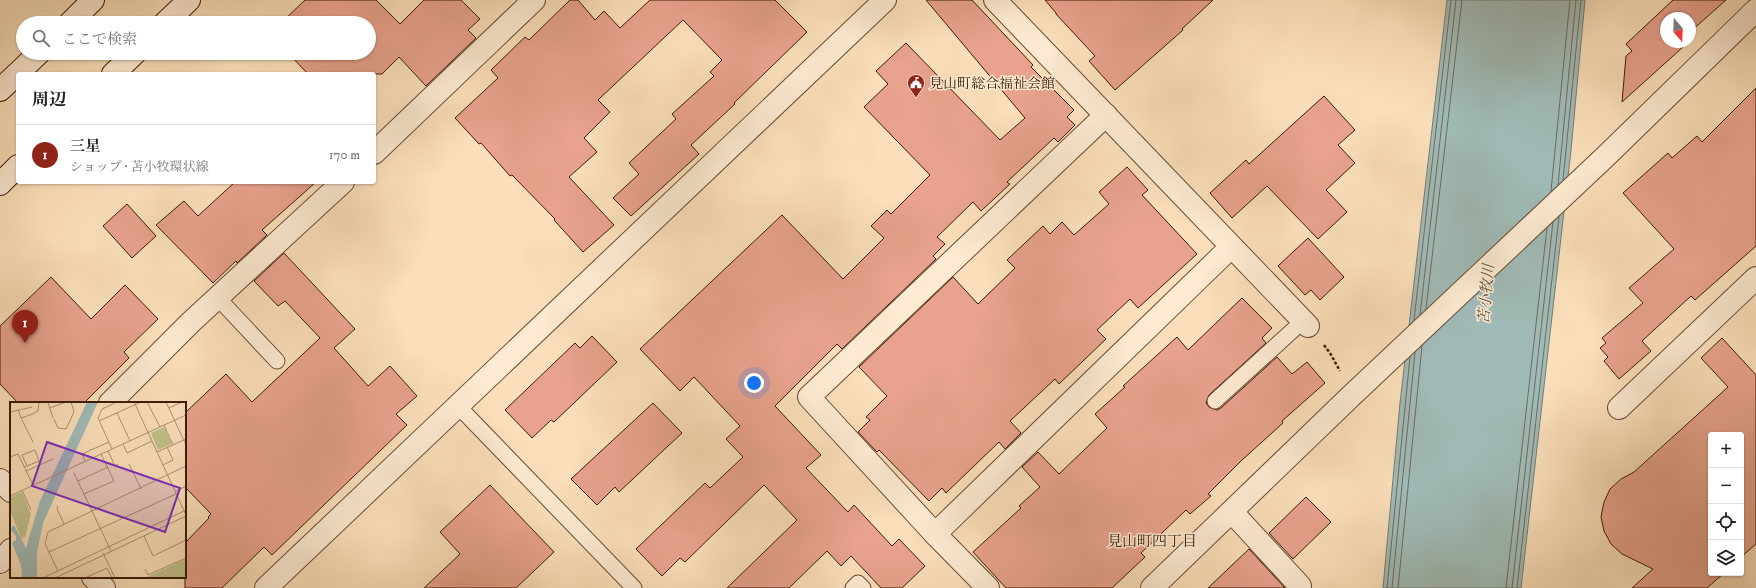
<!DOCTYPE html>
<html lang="ja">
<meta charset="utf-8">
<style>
body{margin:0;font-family:"IM FELL DW Pica","Noto Serif JP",serif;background:#f2f2f2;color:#202124}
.controls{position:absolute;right:12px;bottom:12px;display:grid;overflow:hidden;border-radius:4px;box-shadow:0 1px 3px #0004}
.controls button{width:36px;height:36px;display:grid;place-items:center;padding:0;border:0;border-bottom:1px solid #e0e0e0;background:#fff;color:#202124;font:20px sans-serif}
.compass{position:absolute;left:1660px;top:12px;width:36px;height:36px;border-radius:50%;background:#fff;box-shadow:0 1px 3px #0004;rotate:161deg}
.you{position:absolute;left:754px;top:383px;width:14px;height:14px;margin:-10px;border:3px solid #fff;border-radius:50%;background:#1a73e8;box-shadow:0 0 0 6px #1a73e833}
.badge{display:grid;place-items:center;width:26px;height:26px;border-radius:50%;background:#8f2418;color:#fff;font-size:13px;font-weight:700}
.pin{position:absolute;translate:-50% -33px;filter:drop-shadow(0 1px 2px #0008)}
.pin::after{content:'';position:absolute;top:21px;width:14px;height:12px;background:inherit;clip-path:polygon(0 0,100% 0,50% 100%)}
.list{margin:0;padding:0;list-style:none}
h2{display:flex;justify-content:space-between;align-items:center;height:52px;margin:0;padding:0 16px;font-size:17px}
h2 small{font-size:13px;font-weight:400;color:#757577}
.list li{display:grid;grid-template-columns:26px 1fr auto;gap:12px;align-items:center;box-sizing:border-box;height:60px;padding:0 16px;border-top:1px solid #e0e0e0}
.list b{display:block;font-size:15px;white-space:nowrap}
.list p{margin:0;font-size:13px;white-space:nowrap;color:#757577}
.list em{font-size:13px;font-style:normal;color:#757577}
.icon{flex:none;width:22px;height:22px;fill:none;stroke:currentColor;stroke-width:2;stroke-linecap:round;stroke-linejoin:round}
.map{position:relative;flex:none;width:1756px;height:588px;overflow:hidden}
.search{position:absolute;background:#fff;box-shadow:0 1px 3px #0004;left:16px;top:16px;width:360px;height:44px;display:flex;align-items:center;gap:10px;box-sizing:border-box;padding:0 14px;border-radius:22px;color:#757577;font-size:15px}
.panel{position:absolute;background:#fff;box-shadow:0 1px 3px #0004;left:16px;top:72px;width:360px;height:112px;border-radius:4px}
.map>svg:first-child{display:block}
.water{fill:#a0bbb7;stroke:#787b71}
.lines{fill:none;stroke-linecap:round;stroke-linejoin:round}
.shore{stroke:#6e6b5f;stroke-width:1}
.building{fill:#e8a28d;stroke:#3b1b07}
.service-casing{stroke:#6b4c34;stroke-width:17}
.minor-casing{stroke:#6b4c34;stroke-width:24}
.tertiary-casing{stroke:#6b4c34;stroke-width:24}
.secondary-casing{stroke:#3b1b07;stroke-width:24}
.path{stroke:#3b1b07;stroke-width:2.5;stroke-dasharray:3 2;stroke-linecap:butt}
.service{stroke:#fcead2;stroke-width:15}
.minor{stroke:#fcead2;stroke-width:22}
.tertiary{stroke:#fcead2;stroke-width:22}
.secondary{stroke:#fcead2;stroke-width:22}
.labels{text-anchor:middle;stroke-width:3;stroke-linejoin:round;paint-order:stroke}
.poi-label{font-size:14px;fill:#3b1b07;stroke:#fcead2;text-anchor:start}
.water-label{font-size:15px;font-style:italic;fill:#594b3c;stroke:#fcead2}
.neighbourhood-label{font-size:15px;fill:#3b1b07;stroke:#fcead2}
.inset-road{fill:none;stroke:#ae9172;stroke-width:1}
.view{fill:#7b2cbf;fill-opacity:0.15;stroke:#7b2cbf;stroke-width:2}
.inset-edge{fill:none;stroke:#3b1b07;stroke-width:2}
</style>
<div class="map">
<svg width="1756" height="588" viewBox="0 0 1756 588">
<rect width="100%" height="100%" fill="#fadfba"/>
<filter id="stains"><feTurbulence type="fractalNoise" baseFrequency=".005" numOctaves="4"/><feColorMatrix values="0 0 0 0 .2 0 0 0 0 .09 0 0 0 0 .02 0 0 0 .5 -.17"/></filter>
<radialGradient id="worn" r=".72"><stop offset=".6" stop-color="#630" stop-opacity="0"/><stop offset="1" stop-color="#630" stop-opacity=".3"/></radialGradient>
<polygon class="water" points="1447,0 1585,0 1571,150 1521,588 1383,588 1400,403"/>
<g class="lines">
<g class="shore">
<polyline points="1563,180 1581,0"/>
<polyline points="1558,185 1576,0"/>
<polyline points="1551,191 1570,0"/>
<polyline points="1426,309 1462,0"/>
<polyline points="1420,315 1456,0"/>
<polyline points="1414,320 1451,0"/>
<polyline points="1387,588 1410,357"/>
<polyline points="1392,588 1415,352"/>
<polyline points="1398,588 1422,346"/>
<polyline points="1506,588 1547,228"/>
<polyline points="1512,588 1553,222"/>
<polyline points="1517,588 1559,217"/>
</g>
</g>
<g class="building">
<polygon points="305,0 376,0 400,24 424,0 461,0 480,19 468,30 476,38 426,86 399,57 382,74 308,74 288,53 369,53 369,23 281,23"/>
<polygon points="570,0 578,0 595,20 604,11 620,28 650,0 775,0 807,32 734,103 735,104 691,145 699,154 631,216 613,198 639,174 629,163 676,119 672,114 714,76 710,72 722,60 683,20 598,100 610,112 584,138 597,152 569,177 614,225 583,252 554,220 555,219 512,175 510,176 481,143 479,144 455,118 498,78 491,70 525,37 529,40"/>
<polygon points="926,0 972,0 1033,65 1031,67 1074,110 1067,117 1075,125 1058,142 1054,138 1007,182 1010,184 981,211 973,202 937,237 945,244 933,256 936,259 842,349 837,344 775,406 821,455 806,468 848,512 854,505 892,546 899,539 925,566 902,588 881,588 851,556 841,566 827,551 789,588 727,588 797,520 764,485 685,562 680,558 662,576 636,549 705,483 710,488 743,457 726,439 740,426 694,377 680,391 640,349 782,215 843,279 884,238 871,226 887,210 891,214 930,175 864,107 888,84 876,71 906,43 1000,140 1025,118"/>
<polygon points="1045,0 1213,0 1182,29 1183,30 1115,90 1089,61 1095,56 1056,14 1056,13"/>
<polygon points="1673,0 1726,0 1690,32 1690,18 1666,18 1666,42 1679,42 1683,47 1622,102 1626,56 1632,51 1626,44"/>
<polygon points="1756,88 1756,246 1695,300 1691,296 1642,341 1651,351 1619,379 1604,361 1608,357 1600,348 1606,343 1602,338 1643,303 1629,288 1674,249 1623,193 1668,153 1672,158 1697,136 1702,142"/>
<polygon points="1324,96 1355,130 1338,145 1355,163 1326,190 1347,212 1318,239 1267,186 1232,218 1210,193 1246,160 1249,164"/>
<polygon points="1127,167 1148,190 1142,195 1197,254 1138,308 1130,299 1097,330 1106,339 1059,384 1055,379 1010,421 1021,433 1005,449 999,442 946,493 942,488 929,501 879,450 877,452 858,432 870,420 866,417 887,396 859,367 953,277 978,304 1015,268 1007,260 1043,226 1050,234 1062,222 1074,235 1109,204 1099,192"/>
<polygon points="235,182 316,182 262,230 267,235 237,263 236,261 213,283 156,225 184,201 198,216"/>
<polygon points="127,204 156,236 132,258 103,226"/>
<polygon points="1308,238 1344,277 1320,300 1311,290 1305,295 1278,266"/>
<polygon points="284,253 355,329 334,348 368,386 390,366 417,396 396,414 407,425 272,555 264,547 222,588 185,588 185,543 209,518 208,517 211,514 185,487 185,413 226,374 252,402 320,338 285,301 278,306 254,281"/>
<polygon points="51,277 91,319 125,285 158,319 124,352 129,358 84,403 18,403 0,384 0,326"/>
<polygon points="1242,298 1272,328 1262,338 1266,343 1209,395 1206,403 1209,407 1217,410 1221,408 1277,357 1292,374 1307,362 1325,383 1282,421 1283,423 1242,460 1208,494 1211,496 1190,514 1186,510 1141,553 1145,557 1112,588 1006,588 973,552 1021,508 1019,506 1040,487 1022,467 1038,452 1059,474 1107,428 1095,414 1125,387 1123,386 1177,337 1188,350"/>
<polygon points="592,336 617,362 554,422 551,420 532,438 505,410 575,343 580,348"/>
<polygon points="1722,338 1756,375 1756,544 1741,557 1741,435 1711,435 1711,573 1724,573 1707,588 1632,588 1653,569 1622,554 1611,544 1604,531 1601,517 1604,502 1610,489 1621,479 1634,472 1728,387 1701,358"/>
<polygon points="653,403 682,433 619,492 615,487 597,505 571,479"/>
<polygon points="490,485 554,552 516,588 424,588 460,554 440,532"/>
<polygon points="1306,497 1331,522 1293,559 1269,533"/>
<polygon points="1249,549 1285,588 1208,588"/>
</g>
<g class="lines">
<defs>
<g id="service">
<polyline points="218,298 277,361"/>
<polyline points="1215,401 1303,321"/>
<polyline points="458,406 634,588"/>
<polyline points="853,588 858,583 863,588"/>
</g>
<g id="minor">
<polyline points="995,0 1308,326"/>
<polyline points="374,153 534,0"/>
<polyline points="110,403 191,322 343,182"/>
<polyline points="1619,408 1756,278"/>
<polyline points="1232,512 1300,586 1298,588"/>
<polyline points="935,534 1231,247"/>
<polyline points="0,562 11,550"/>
<polyline points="266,588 885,0"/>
<polyline points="988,588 935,534 809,397 1106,115"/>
<polyline points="1152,588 1350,397 1605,157 1756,10"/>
</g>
<g id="tertiary">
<polyline points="0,480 11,491"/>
<polyline points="93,577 104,588"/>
</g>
<g id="secondary">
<polyline points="70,23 93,0"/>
<polyline points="165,23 189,0"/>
<polyline points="113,74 135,53"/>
<polyline points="0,90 39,53"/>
<polyline points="0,184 18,166"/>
</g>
</defs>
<use href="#service" class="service-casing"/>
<use href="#minor" class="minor-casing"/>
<use href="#tertiary" class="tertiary-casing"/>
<use href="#secondary" class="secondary-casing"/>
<polyline class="path" points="1324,345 1330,353 1340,371"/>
<use href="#service" class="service"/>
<use href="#minor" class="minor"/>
<use href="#tertiary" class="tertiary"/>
<use href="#secondary" class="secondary"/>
</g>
<defs>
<symbol id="civic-pin" viewBox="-11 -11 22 30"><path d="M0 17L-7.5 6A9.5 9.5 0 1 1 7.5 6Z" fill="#8f2418" stroke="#fcead2"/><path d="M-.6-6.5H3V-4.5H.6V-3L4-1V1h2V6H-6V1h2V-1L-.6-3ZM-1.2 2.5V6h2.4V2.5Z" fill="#fff"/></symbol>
</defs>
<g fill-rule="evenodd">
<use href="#civic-pin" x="906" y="73" width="20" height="27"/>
</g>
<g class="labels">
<g class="poi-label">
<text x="929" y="88">見山町総合福祉会館</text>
</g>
<g class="water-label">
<text transform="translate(1486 294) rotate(-85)" y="5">苫小牧川</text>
</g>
<g class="neighbourhood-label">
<text x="1152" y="546">見山町四丁目</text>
</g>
</g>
<g transform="translate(10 402)">
<rect width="176" height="176" fill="#fadfba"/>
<path d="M154 25 162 42 148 48 141 31ZM12 90 21 112 15 135 11 136 0 108V95ZM176 157V176H129L137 175Z" fill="#c1c18d"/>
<path d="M77 0H88L33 121 27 151V176H12L11 163 2 141 6 138V134L0 127 4 123 16 146 30 99Z" fill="#a0bbb7"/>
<path class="inset-road" d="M38 0 43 16M124 0 176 113M137 0 150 25M156 0 176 43M40 6 56 0M159 6 172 0M8 7 11 16 20 13 28 9 29 0M0 10 22 5M107 11 120 39M11 16 23 40M44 17 48 26 56 27 64 10 61 0M89 19 131 0M154 23 163 43M113 42 117 51 142 39M102 47 88 16 92 7 107 0M98 49 105 64 108 62M147 50 176 37M0 55 8 52 23 83M75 59 72 52 99 40M119 62 131 87M153 63 163 58 157 45M14 65 17 64 29 59 25 48 12 53 17 64M16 69 43 57M64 71 101 149M68 79 98 65M12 88 21 108M165 90 176 84M74 92 104 79 91 52M0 94 176 13M48 104 47 107 54 122M134 134 143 154 176 138M39 150 166 92M93 151 105 176M135 167 138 173 176 156M48 169 35 142 38 130 176 64M33 176 176 108M45 176 176 114M75 176 97 166 102 176"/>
<path class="view" d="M37 40 170 86 155 130 22 84Z"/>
<rect width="176" height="176" class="inset-edge"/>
</g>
<rect width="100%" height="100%" filter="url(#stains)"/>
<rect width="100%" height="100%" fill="url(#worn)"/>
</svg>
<div class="controls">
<button>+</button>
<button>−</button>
<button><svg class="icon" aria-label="locate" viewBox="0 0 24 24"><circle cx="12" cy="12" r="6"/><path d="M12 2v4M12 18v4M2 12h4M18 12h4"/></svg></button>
<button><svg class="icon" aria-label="layers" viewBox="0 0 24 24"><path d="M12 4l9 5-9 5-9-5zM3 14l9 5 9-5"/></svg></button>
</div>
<svg class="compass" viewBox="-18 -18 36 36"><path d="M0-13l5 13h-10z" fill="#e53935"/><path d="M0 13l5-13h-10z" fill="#757577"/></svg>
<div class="you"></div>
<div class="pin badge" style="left:25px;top:343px">1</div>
<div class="search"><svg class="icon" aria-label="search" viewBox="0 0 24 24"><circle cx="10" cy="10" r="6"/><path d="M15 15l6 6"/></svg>ここで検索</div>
<section class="panel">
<h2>周辺<small></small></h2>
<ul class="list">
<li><span class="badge">1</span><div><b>三星</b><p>ショップ · 苫小牧環状線</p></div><em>170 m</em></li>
</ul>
</section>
</div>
